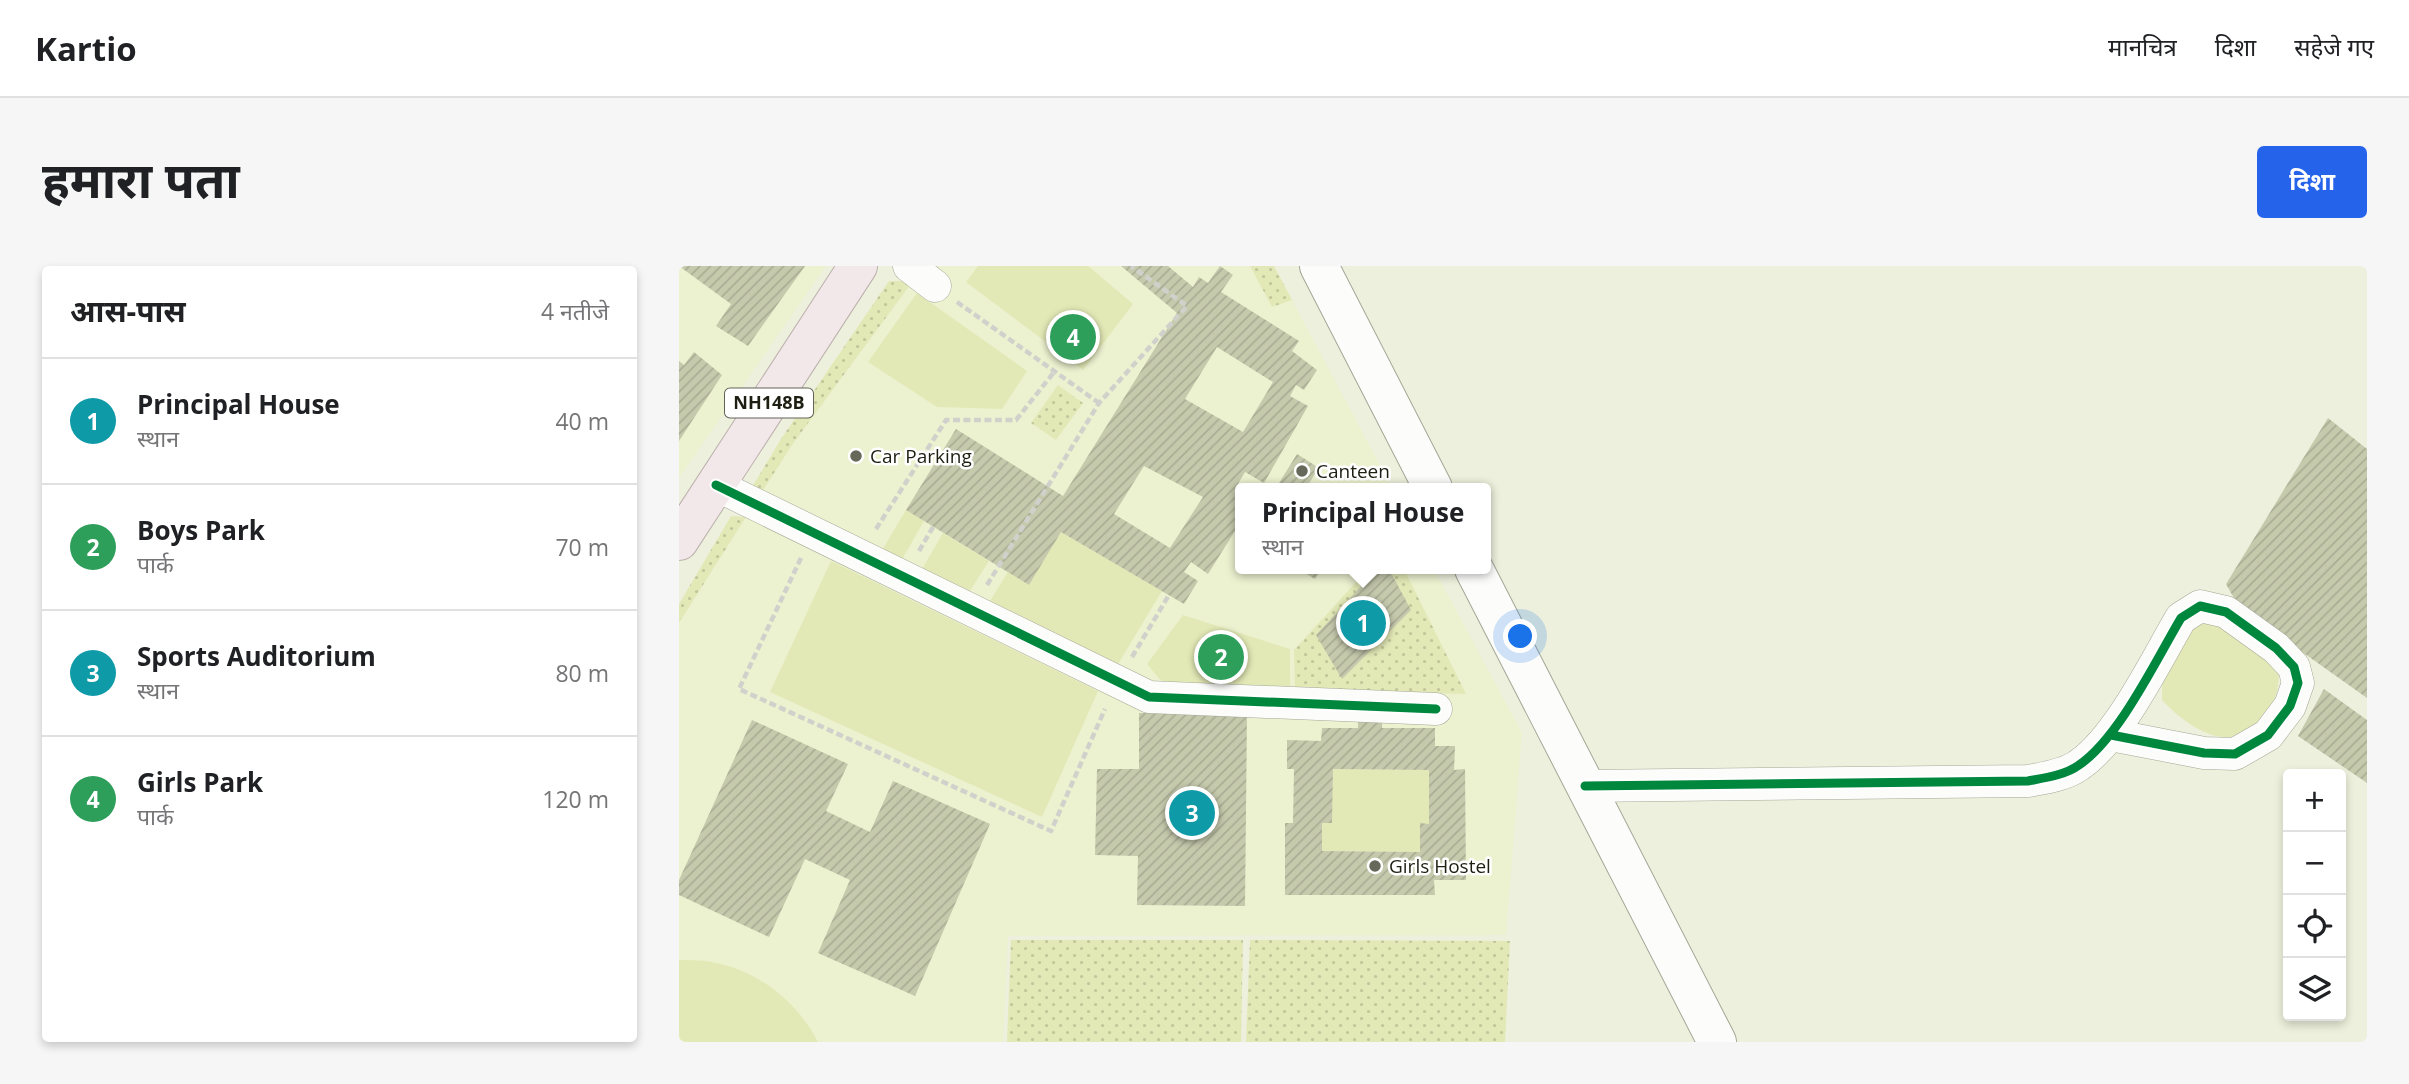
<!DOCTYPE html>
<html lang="hi">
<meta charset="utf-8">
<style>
body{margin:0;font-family:"Open Sans","Noto Sans Devanagari",sans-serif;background:#f6f6f6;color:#202124}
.controls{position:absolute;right:21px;bottom:21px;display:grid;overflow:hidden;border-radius:7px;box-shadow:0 4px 10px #0003}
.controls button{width:63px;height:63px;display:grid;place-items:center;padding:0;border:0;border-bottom:2px solid #e0e0e0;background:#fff;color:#202124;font:35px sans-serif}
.you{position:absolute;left:842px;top:371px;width:24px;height:24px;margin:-18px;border:5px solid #fff;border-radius:50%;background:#1a73e8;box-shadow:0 0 0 10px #1a73e833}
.badge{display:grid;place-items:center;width:46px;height:46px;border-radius:50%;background:#2563eb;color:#fff;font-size:23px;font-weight:700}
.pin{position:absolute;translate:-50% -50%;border:4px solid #fff;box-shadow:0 2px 7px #0006}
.popup{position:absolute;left:556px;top:217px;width:256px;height:91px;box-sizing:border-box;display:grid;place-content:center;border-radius:7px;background:#fff;filter:drop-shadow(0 2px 5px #0005);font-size:23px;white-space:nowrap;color:#757577}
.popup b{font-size:26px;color:#202124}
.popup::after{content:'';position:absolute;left:50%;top:100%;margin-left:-14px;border:14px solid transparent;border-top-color:#fff}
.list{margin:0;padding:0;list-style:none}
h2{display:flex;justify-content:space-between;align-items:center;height:91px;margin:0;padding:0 28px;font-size:30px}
h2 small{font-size:23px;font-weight:400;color:#757577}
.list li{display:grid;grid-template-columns:46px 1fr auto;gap:21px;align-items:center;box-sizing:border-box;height:126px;padding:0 28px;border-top:2px solid #e0e0e0}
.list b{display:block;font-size:26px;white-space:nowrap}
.list p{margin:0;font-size:23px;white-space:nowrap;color:#757577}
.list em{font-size:23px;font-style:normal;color:#757577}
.icon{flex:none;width:38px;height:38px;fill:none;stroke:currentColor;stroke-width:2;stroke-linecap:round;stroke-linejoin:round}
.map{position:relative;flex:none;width:1688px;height:776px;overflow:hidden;border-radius:7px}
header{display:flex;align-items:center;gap:42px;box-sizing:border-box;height:98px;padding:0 35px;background:#fff;border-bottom:2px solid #e0e0e0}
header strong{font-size:33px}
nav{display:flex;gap:38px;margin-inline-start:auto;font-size:24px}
.intro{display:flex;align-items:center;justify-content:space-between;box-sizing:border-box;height:168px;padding:0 42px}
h1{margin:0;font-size:49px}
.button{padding:18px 32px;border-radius:7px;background:#2563eb;color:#fff;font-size:24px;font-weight:700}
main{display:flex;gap:42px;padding:0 42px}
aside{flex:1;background:#fff;border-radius:7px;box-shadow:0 4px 10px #0003}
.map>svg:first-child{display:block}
.built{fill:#ecf1d0}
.grass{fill:url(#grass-dots)}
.park{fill:#e3e9b6}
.building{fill:url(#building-hatch);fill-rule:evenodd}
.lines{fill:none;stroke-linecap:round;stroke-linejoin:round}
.minor-casing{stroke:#a4a797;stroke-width:33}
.tertiary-casing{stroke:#a4a797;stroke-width:40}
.trunk-casing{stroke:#bdb1ae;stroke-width:40}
.path{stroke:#d1d1cc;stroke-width:4.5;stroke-dasharray:7 3.5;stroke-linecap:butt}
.minor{stroke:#fcfdfa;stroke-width:32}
.tertiary{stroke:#fcfdfa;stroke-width:38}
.trunk{stroke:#f2e8ea;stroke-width:38}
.cycleway-casing{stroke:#fff;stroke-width:13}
.cycleway{stroke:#00873e;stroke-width:9}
.poi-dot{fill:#666859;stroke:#fff;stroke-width:2.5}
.labels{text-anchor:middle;stroke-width:5;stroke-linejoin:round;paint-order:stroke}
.shield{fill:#fff;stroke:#626259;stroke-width:2}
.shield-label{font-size:18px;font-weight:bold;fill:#1e1f12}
.poi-label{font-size:19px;fill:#1e1f12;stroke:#fff;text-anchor:start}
</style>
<header>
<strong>Kartio</strong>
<nav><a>मानचित्र</a><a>दिशा</a><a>सहेजे गए</a></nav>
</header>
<div class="intro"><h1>हमारा पता</h1><a class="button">दिशा</a></div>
<main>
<aside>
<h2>आस-पास<small>4 नतीजे</small></h2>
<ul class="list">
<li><span class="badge" style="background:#0f9aa8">1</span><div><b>Principal House</b><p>स्थान</p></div><em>40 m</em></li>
<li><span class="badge" style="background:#2e9e5b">2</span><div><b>Boys Park</b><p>पार्क</p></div><em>70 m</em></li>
<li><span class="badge" style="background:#0f9aa8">3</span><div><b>Sports Auditorium</b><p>स्थान</p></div><em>80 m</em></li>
<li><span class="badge" style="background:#2e9e5b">4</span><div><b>Girls Park</b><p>पार्क</p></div><em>120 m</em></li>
</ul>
</aside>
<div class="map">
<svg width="1688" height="776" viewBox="0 0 1688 776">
<defs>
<pattern id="grass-dots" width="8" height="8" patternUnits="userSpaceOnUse" patternTransform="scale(1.75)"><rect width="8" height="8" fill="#e3e9b6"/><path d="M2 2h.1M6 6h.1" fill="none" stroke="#c2c79b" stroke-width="1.8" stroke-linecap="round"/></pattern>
<pattern id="building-hatch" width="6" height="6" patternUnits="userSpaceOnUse" patternTransform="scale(1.75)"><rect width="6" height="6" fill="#c6caad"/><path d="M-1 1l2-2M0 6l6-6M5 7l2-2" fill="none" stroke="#aaad94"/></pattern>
</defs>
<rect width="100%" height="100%" fill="#edf0dc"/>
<g class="built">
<polygon points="0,0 147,0 0,212"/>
<polygon points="245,0 595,0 713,222 562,222 562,303 755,303 843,467 827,669 329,670 324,776 0,776 0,357 113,179"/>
</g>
<g class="grass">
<polygon points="571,0 595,0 613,34 593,41"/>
<polygon points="210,15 234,15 113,179 81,229 73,221 102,173"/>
<polygon points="379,119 404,137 377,174 352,157"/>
<polygon points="52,250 67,251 0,357 0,338"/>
<polygon points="689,303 725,303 787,428 616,424 615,384"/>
<polygon points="332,674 564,674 562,776 328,776"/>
<polygon points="571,674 831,675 826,776 567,776"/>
</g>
<g class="park">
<polygon points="299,0 409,0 454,38 404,104 287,16"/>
<polygon points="238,27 348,105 323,143 258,141 189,96"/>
<polygon points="227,244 245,255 221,297 202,286"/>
<polygon points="382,266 483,325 438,400 311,335 329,306 350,319"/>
<polygon points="264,267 310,295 287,331 242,305"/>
<polygon points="152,295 419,425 363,551 91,426"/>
<polygon points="504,349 611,383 611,425 483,416 468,398"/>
<path d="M1524 357 1546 361 1584 386 1600 407C1599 429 1596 435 1583 452 1554 492 1509 462 1483 434V419L1489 403 1513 361Z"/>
<polygon points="654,503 750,504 750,558 741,558 741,586 643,585 643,557 652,557"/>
<path d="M0 694C11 694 22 694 33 696 78 704 118 735 139 776H0Z"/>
</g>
<g class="building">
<polygon points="0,0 126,0 69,80 37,60 52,38"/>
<path d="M442 0H489L514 21 520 11 529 17 541 0 554 9 542 26 620 75 613 85 638 104 625 124 617 119 611 130 629 140 585 217 566 206 559 218 566 222H561V257L529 308 512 296 505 306 519 315 505 338 382 266 350 319 227 244 277 163 384 230 498 47ZM538 81 594 116 564 166 506 133ZM465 200 524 231 491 282 435 248Z"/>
<polygon points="15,86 43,109 0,175 0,95 5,99"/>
<polygon points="1649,152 1688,183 1688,432 1560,341 1547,318"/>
<polygon points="618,188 640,202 627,222 597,222"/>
<polygon points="619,303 643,303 636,313"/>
<polygon points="698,303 710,303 732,344 663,413 637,369"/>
<polygon points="1645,423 1688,454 1688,517 1619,470"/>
<path d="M679 427H704L703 462H756V480H776L775 504 786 503 787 614H755L756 629H606V557H614L615 503H608V474L642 475 643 462H679ZM654 503 750 504V558L741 557V586L643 585V557H653Z"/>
<polygon points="460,447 568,448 566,640 458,639 459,590 416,589 418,503 460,503"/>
<polygon points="73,454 169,498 147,545 191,566 214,515 311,558 236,730 139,687 171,614 126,593 90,671 0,629 0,614"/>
</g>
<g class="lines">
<defs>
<g id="minor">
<polyline points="230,0 256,20"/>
<polyline points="37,219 470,431 757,443"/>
<path d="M906 520 1349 515C1365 512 1387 509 1400 499 1440 472 1477 394 1502 352L1521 340 1547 346 1597 382 1615 401 1619 417 1611 440 1589 469 1556 488 1525 487 1432 469"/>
</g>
<g id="tertiary">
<polyline points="640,0 754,222"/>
<polyline points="795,303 1038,776"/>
</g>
<polyline id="trunk" points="0,275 179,0"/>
</defs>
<use href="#minor" class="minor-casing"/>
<use href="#tertiary" class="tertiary-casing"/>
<use href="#trunk" class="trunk-casing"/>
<g class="path">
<polyline points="278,36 420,137"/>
<polyline points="197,263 267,154 337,154 376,105"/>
<polyline points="240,285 254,261"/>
<polyline points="122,292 60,423 372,565 426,443"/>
<polyline points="308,319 420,137 508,40 452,0"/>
<polyline points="453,391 490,329"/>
</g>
<use href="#minor" class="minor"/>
<use href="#tertiary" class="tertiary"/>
<use href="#trunk" class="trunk"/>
<defs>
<g id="cycleway">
<polyline points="37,219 470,431 757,443"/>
<path d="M906 520 1349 515C1365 512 1387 509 1400 499 1440 472 1477 394 1502 352L1521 340 1547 346 1597 382 1615 401 1619 417 1611 440 1589 469 1556 488 1525 487 1432 469"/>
</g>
</defs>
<use href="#cycleway" class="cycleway-casing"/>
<use href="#cycleway" class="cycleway"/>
</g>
<g class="poi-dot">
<circle cx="177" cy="190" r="7"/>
<circle cx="623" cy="205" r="7"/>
<circle cx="696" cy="600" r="7"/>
</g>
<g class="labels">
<rect class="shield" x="46" y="122.5" width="88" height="29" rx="5"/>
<g class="shield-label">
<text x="90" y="143">NH148B</text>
</g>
<g class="poi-label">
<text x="191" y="197">Car Parking</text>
<text x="637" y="212">Canteen</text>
<text x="710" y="607">Girls Hostel</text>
</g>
</g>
</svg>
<div class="controls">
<button>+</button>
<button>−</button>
<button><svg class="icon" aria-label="locate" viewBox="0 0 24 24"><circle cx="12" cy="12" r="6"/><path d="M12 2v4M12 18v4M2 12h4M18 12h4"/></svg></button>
<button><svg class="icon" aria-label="layers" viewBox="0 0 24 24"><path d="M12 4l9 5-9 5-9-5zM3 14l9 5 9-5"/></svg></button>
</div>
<div class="you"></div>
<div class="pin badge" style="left:684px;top:357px;background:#0f9aa8">1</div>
<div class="popup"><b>Principal House</b>स्थान</div>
<div class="pin badge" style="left:542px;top:391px;background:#2e9e5b">2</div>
<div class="pin badge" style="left:513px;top:547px;background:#0f9aa8">3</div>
<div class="pin badge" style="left:394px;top:71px;background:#2e9e5b">4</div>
</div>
</main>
